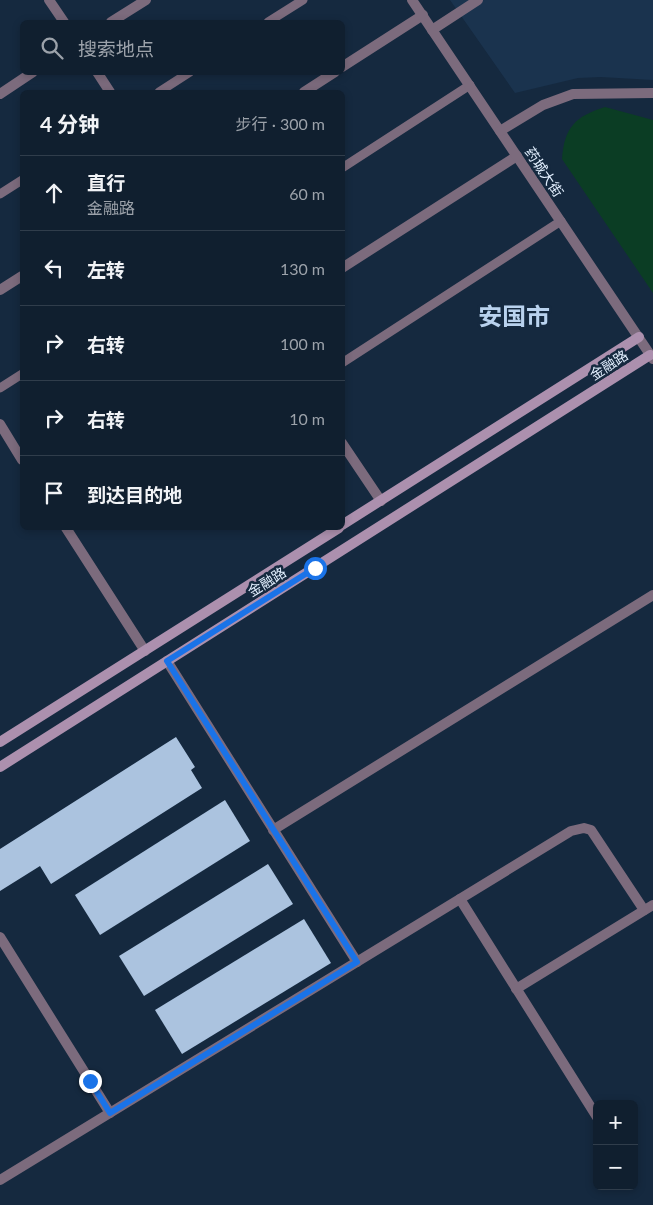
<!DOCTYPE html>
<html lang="zh">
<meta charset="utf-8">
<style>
body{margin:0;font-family:Lato,"Noto Sans SC",sans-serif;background:#1e2c3b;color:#f1f3f6}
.controls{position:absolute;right:15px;bottom:15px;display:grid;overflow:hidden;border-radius:8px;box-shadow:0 2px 8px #0003}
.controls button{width:45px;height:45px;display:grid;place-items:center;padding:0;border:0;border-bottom:1px solid #303d4b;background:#101f2f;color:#f1f3f6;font:25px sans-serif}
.stop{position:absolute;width:15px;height:15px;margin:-11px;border:4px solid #1a73e8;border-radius:50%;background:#fff}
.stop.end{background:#1a73e8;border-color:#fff;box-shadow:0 1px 5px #0008}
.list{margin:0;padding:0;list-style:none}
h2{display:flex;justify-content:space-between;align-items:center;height:65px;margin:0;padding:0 20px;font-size:21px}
h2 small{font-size:16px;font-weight:400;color:#9ca2aa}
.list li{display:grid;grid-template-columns:32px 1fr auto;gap:15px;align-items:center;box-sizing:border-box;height:75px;padding:0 20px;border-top:1px solid #303d4b}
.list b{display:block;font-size:19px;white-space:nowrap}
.list p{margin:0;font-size:16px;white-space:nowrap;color:#9ca2aa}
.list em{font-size:16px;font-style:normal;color:#9ca2aa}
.icon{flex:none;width:28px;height:28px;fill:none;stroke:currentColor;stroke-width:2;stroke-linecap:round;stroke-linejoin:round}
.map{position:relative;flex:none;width:653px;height:1205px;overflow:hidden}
.search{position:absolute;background:#101f2f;box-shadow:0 2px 8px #0003;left:20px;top:20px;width:325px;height:55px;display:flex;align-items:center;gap:12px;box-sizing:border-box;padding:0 18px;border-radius:8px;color:#9ca2aa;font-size:19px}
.panel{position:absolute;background:#101f2f;box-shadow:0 2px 8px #0003;left:20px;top:90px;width:325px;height:440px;border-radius:8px}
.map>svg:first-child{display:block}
.built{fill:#1a334e}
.green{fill:#0b3d24}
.building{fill:#abc3df}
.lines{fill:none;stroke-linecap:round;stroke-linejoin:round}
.service{stroke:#7c6b7d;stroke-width:9}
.minor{stroke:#7c6b7d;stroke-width:10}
.tertiary{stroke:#7c6b7d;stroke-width:10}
.secondary{stroke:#ac90ae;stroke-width:10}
.route{stroke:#1a73e8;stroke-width:6}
.labels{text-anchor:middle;stroke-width:5;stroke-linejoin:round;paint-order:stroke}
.street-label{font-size:14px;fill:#e2effe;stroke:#15293f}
.town-label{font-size:24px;font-weight:bold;fill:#b9d2ee;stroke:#15293f}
</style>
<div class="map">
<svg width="653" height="1205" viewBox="0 0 653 1205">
<rect width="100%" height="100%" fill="#15293f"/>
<polygon class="built" points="450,0 653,0 653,80 601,77 578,78 515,93"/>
<path class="green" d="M605 107 653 120V293L562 159C564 127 576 116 605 107Z"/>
<g class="building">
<polygon points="176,737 195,767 191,770 202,788 51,884 40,866 0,891 0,849"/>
<polygon points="225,800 250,841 100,935 75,895"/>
<polygon points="268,864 293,904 144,996 119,956"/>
<polygon points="304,919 331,963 182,1054 155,1010"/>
</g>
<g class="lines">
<g class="service">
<polyline points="268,22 303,0"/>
<polyline points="159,92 190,72"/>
<polyline points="342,168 470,85"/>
<polyline points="0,194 22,180"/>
<polyline points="342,363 561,221"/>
<polyline points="0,388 22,374"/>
</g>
<g class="minor">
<polyline points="49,0 64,22"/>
<polyline points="111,22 146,0"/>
<polyline points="432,30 478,0"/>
<polyline points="342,67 423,15"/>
<polyline points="97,72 110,92"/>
<polyline points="304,92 335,72"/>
<polyline points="0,94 33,72"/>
<polyline points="342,268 517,156"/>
<polyline points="0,290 22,276"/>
<polyline points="0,424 22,460"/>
<polyline points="342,443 381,501"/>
<polyline points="66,528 145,651"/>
<polyline points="167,661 357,962"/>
<polyline points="273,830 653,595"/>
<polyline points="460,899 597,1117"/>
<polyline points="0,937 110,1113"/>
<polyline points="516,989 653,905"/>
<polyline points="0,1180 571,831 584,828 591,830 644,910"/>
</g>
<g class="tertiary">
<polyline points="412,0 653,359"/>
<polyline points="500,131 543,105 573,94 653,93"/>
</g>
<g class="secondary">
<polyline points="342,525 639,337"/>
<polyline points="0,742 339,528"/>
<polyline points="0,767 650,355"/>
</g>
</g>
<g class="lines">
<polyline class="route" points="90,1081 110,1113 357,962 167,661 315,568"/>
</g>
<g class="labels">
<g class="street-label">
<text transform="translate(544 172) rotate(56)" y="5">药城大街</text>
<text transform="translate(609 365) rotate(-33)" y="5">金融路</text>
<text transform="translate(267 582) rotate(-32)" y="5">金融路</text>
</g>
<g class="town-label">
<text x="514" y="325">安国市</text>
</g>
</g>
</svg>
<div class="controls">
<button>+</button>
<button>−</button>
</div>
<div class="stop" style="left:315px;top:568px"></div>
<div class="stop end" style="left:90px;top:1081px"></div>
<div class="search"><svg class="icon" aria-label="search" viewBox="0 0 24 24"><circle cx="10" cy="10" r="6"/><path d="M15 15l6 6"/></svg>搜索地点</div>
<section class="panel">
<h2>4 分钟<small>步行 · 300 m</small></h2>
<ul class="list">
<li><svg class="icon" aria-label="ahead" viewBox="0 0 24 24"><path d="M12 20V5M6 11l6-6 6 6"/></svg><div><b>直行</b><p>金融路</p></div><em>60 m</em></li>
<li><svg class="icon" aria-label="left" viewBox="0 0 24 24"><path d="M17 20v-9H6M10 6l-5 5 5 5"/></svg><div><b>左转</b></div><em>130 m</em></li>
<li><svg class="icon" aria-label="right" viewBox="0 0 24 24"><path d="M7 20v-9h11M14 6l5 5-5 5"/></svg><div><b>右转</b></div><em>100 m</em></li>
<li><svg class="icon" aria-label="right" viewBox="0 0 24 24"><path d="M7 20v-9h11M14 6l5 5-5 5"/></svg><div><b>右转</b></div><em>10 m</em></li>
<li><svg class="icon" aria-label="arrive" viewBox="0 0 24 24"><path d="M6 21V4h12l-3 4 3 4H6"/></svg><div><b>到达目的地</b></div></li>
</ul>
</section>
</div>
